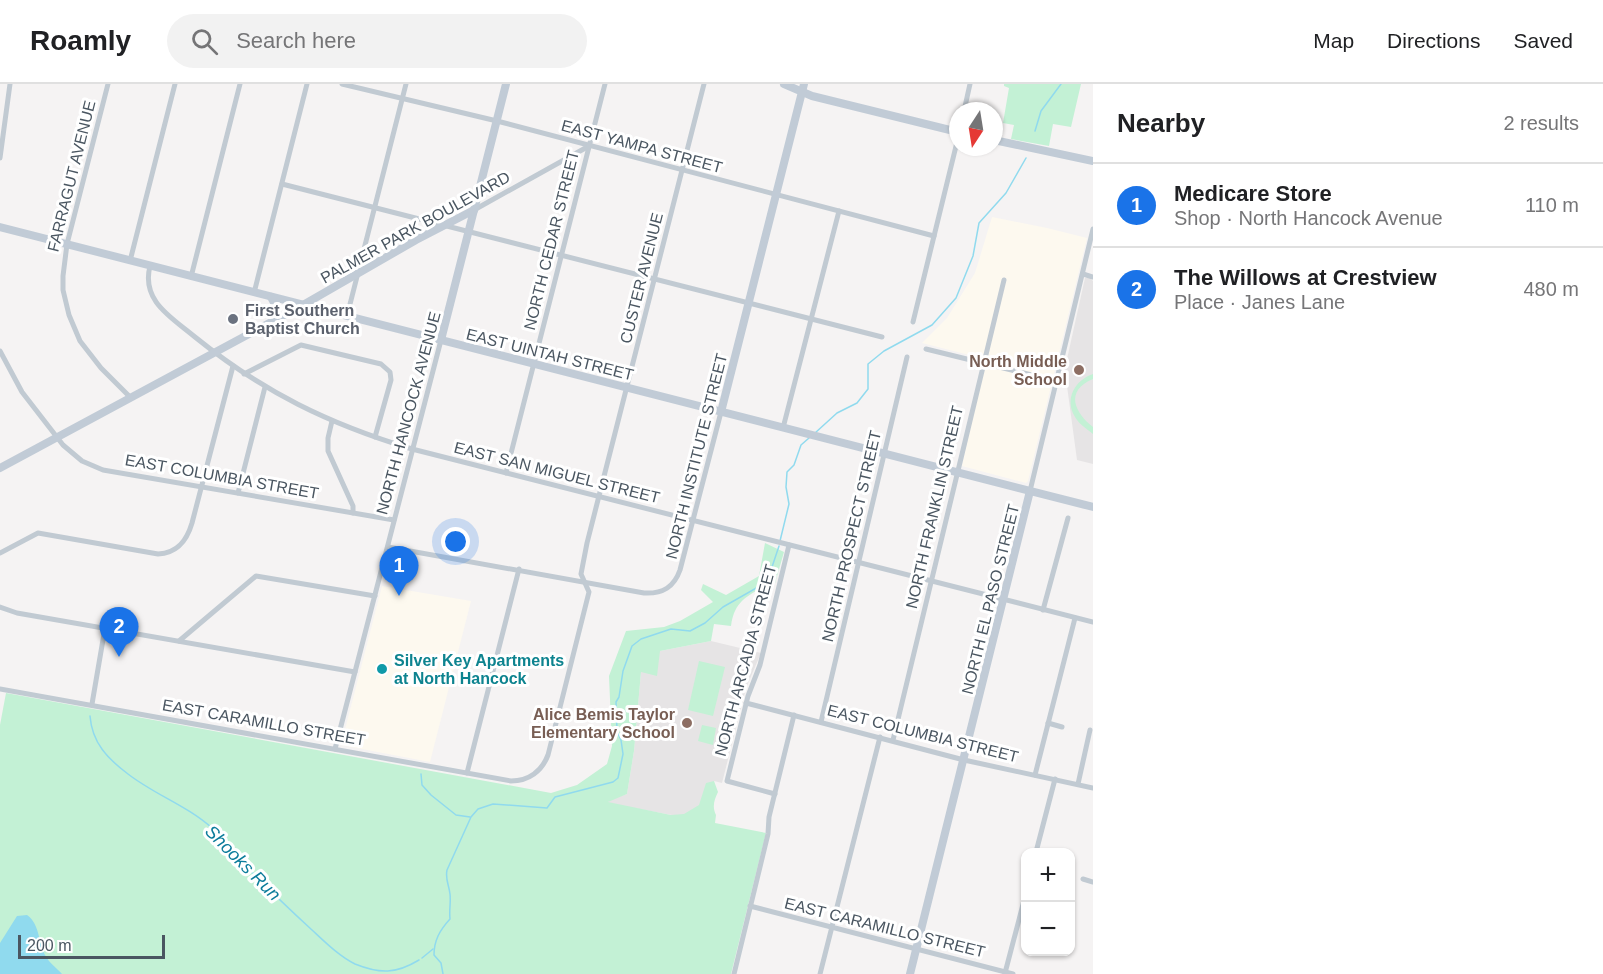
<!DOCTYPE html>
<meta charset="utf-8">
<style>
body{margin:0;font-family:Arial,sans-serif;background:#f2f2f2;color:#202124}
.controls{position:absolute;right:18px;bottom:18px;display:grid;overflow:hidden;border-radius:12px;box-shadow:0 2px 4px #0004}
.controls button{width:54px;height:54px;display:grid;place-items:center;padding:0;border:0;border-bottom:2px solid #e0e0e0;background:#fff;color:#202124;font:30px sans-serif}
.compass{position:absolute;left:949px;top:18px;width:54px;height:54px;border-radius:50%;background:#fff;box-shadow:0 2px 4px #0004;rotate:192deg}
.scale{position:absolute;left:18px;bottom:15px;width:147px;box-sizing:border-box;padding-left:6px;border:3px solid #4a5661;border-top:0;font-size:16px;line-height:21px;white-space:nowrap;color:#4a5661;-webkit-text-stroke:4px #fff;paint-order:stroke}
.you{position:absolute;left:456px;top:458px;width:21px;height:21px;margin:-15px;border:4px solid #fff;border-radius:50%;background:#1a73e8;box-shadow:0 0 0 9px #1a73e833}
.badge{display:grid;place-items:center;width:39px;height:39px;border-radius:50%;background:#1a73e8;color:#fff;font-size:20px;font-weight:700}
.pin{position:absolute;translate:-50% -50px;filter:drop-shadow(0 2px 3px #0008)}
.pin::after{content:'';position:absolute;top:32px;width:21px;height:18px;background:inherit;clip-path:polygon(0 0,100% 0,50% 100%)}
.list{margin:0;padding:0;list-style:none}
h2{display:flex;justify-content:space-between;align-items:center;height:78px;margin:0;padding:0 24px;font-size:26px}
h2 small{font-size:20px;font-weight:400;color:#757577}
.list li{display:grid;grid-template-columns:39px 1fr auto;gap:18px;align-items:center;box-sizing:border-box;height:84px;padding:0 24px;border-top:2px solid #e0e0e0}
.list b{display:block;font-size:22px;white-space:nowrap}
.list p{margin:0;font-size:20px;white-space:nowrap;color:#757577}
.list em{font-size:20px;font-style:normal;color:#757577}
.icon{flex:none;width:33px;height:33px;fill:none;stroke:currentColor;stroke-width:2;stroke-linecap:round;stroke-linejoin:round}
.map{position:relative;flex:none;width:1093px;height:890px;overflow:hidden}
header{display:flex;align-items:center;gap:36px;box-sizing:border-box;height:84px;padding:0 30px;background:#fff;border-bottom:2px solid #e0e0e0}
header strong{font-size:28px}
nav{display:flex;gap:33px;margin-inline-start:auto;font-size:21px}
.search{width:420px;height:54px;background:#f2f2f2;display:flex;align-items:center;gap:15px;box-sizing:border-box;padding:0 21px;border-radius:33px;color:#757577;font-size:22px}
main{display:flex}
aside{flex:1;background:#fff}
.map>svg:first-child{display:block}
.commercial{fill:#fdf9ef}
.education{fill:#e6e4e5}
.green{fill:#c3f1d5}
.water{fill:#90daee}
.lines{fill:none;stroke-linecap:round;stroke-linejoin:round}
.stream{stroke:#90daee;stroke-width:1.5}
.street{stroke:#c1cad2;stroke-width:5}
.secondary{stroke:#c1cbd6;stroke-width:8}
.worship-dot{fill:#6b7280;stroke:#fff;stroke-width:2}
.education-dot{fill:#8d6e63;stroke:#fff;stroke-width:2}
.culture-dot{fill:#0f9aa8;stroke:#fff;stroke-width:2}
.labels{text-anchor:middle;stroke-width:6;stroke-linejoin:round;paint-order:stroke}
.street-label{font-size:16px;fill:#4a5661;stroke:#fff}
.worship-label{font-size:16px;font-weight:bold;fill:#5b616d;stroke:#fff;text-anchor:start}
.education-label{font-size:16px;font-weight:bold;fill:#785e54;stroke:#fff;text-anchor:end}
.culture-label{font-size:16px;font-weight:bold;fill:#0d838f;stroke:#fff;text-anchor:start}
.water-label{font-size:18px;font-style:italic;fill:#0c7c9b;stroke:#fff}
</style>
<header>
<strong>Roamly</strong>
<div class="search"><svg class="icon" aria-label="search" viewBox="0 0 24 24"><circle cx="10" cy="10" r="6"/><path d="M15 15l6 6"/></svg>Search here</div>
<nav><a>Map</a><a>Directions</a><a>Saved</a></nav>
</header>
<main>
<div class="map">
<svg width="1093" height="890" viewBox="0 0 1093 890">
<rect width="100%" height="100%" fill="#f5f3f3"/>
<g class="commercial">
<polygon points="992,133 1047,144 1087,154 1028,397 1026,399 962,382 985,275 922,259 947,234 975,189"/>
<polygon points="382,502 471,517 430,678 341,661"/>
</g>
<g class="education">
<polygon points="1085,194 1090,194 1093,197 1093,380 1077,376 1067,302 1061,302"/>
<polygon points="711,557 761,569 746,604 722,699 714,697 704,737 607,719 610,716 627,710 634,667 641,588 660,567"/>
</g>
<g class="green">
<polygon points="1004,0 1081,0 1071,43 1053,40 1049,62 1011,55 1014,41 1003,39 1009,4 1004,2"/>
<path d="M1093 290V295C1064 307 1075 329 1093 343V350C1087 345 1079 340 1075 333 1064 315 1075 296 1093 290Z"/>
<path d="M765 459 784 468 775 499 770 498C749 513 735 514 731 542L714 540 711 557 660 567 657 592 641 588 634 667 627 710 608 718 671 731 684 730 699 721 706 699 714 697 718 708C714 716 712 723 716 731L715 739 766 749 731 890H0V641L6 609 551 709 577 701 607 680 612 662 609 592 626 547 664 543 680 537 713 518 701 506 703 500 726 511 759 492Z"/>
<polygon points="699,577 725,583 713,632 688,626"/>
<polygon points="702,641 716,644 713,661 698,657"/>
</g>
<path class="water" d="M27 831C40 840 38 858 45 871 49 879 57 884 62 890H0V859L17 832Z"/>
<g class="lines">
<g class="stream">
<polyline points="1035,47 1041,27 1061,0"/>
<polyline points="815,349 837,329 857,319 868,305 868,280 884,267 932,241 956,214 973,172 979,139 1006,109 1026,74"/>
<polyline points="780,457 789,420 786,403 787,388 794,381 801,361 809,354"/>
<path d="M90 632C92 659 108 675 128 690 155 711 188 722 213 745 223 754 231 766 240 776 263 800 287 823 312 846 325 858 339 872 355 880 380 890 396 890 419 876"/>
<polyline points="421,690 422,701 431,711 456,731 470,733"/>
<polyline points="422,874 433,865"/>
<path d="M443 890 441 879 434 871C434 856 440 846 450 835 449 826 451 818 450 810 449 801 445 795 447 786L471 733 478 725 493 720 547 724 555 713 613 698 618 694 623 670 621 656 617 647 616 618 619 613 623 587 632 562 641 555 671 545 690 547 705 539 723 523 767 498 779 462"/>
</g>
<g class="street">
<polyline points="108,0 67,160 63,192 63,206 69,231 80,257 101,284 130,313"/>
<polyline points="342,0 497,37 934,152"/>
<polyline points="964,27 970,0"/>
<polyline points="0,74 10,0"/>
<polyline points="282,100 882,253"/>
<polyline points="474,126 589,62"/>
<polyline points="130,177 175,0"/>
<path d="M150 182C141 217 171 233 195 253 263 308 329 340 412 365L1093 538"/>
<polyline points="1083,190 1093,193"/>
<polyline points="191,193 240,0"/>
<polyline points="254,209 307,0"/>
<polyline points="347,232 406,0"/>
<polyline points="913,238 958,54"/>
<polyline points="926,265 1056,297"/>
<polyline points="0,267 22,308 63,361 82,377 103,386 394,436"/>
<polyline points="244,290 301,261 381,280 390,288 391,296 375,353"/>
<polyline points="332,337 328,354 328,367 353,422 353,429"/>
<polyline points="783,344 839,127"/>
<polyline points="506,389 605,0"/>
<polyline points="1030,407 1093,145"/>
<polyline points="238,409 265,303"/>
<path d="M388 463 644 509C663 510 674 503 680 486L721 328"/>
<path d="M0 469 38 449 158 470C178 469 187 456 192 439L233 282"/>
<polyline points="0,523 17,529 355,588"/>
<polyline points="1043,526 1068,434"/>
<polyline points="179,557 256,492 375,512"/>
<path d="M0 605 511 697C529 697 542 687 548 671L589 508 581 490 587 459 704 0"/>
<polyline points="746,619 964,676 1093,704"/>
<polyline points="92,620 105,544"/>
<polyline points="821,638 907,273"/>
<polyline points="1048,639 1062,643"/>
<polyline points="893,656 1004,196"/>
<polyline points="335,665 441,256"/>
<polyline points="467,689 519,485"/>
<polyline points="1035,691 1075,534"/>
<polyline points="1078,700 1090,646"/>
<polyline points="775,710 727,697 748,612 760,581 789,461"/>
<polyline points="1036,768 1055,695"/>
<polyline points="1083,795 1093,798"/>
<polyline points="750,822 1013,890"/>
<polyline points="1005,889 1026,809"/>
<polyline points="734,890 768,750 769,733 794,631"/>
<polyline points="820,890 880,653"/>
</g>
<g class="secondary">
<polyline points="784,0 812,12 958,48"/>
<polyline points="994,56 1093,77"/>
<polyline points="0,143 1093,423"/>
<polyline points="271,213 277,224 274,236"/>
<polyline points="441,256 506,0"/>
<polyline points="721,328 804,0"/>
<polyline points="0,384 303,221 416,156 474,126"/>
<polyline points="910,890 1030,407"/>
</g>
</g>
<circle class="worship-dot" cx="233" cy="235" r="6"/>
<g class="education-dot">
<circle cx="1079" cy="286" r="6"/>
<circle cx="687" cy="639" r="6"/>
</g>
<circle class="culture-dot" cx="382" cy="585" r="6"/>
<g class="labels">
<g class="street-label">
<text transform="translate(642 62) rotate(15)" y="6">EAST YAMPA STREET</text>
<text transform="translate(71 92) rotate(-76)" y="6">FARRAGUT AVENUE</text>
<text transform="translate(415 143) rotate(-29)" y="6">PALMER PARK BOULEVARD</text>
<text transform="translate(551 156) rotate(-76)" y="6">NORTH CEDAR STREET</text>
<text transform="translate(641 194) rotate(-76)" y="6">CUSTER AVENUE</text>
<text transform="translate(550 270) rotate(14)" y="6">EAST UINTAH STREET</text>
<text transform="translate(408 329) rotate(-75)" y="6">NORTH HANCOCK AVENUE</text>
<text transform="translate(696 372) rotate(-76)" y="6">NORTH INSTITUTE STREET</text>
<text transform="translate(557 388) rotate(14)" y="6">EAST SAN MIGUEL STREET</text>
<text transform="translate(222 392) rotate(10)" y="6">EAST COLUMBIA STREET</text>
<text transform="translate(934 423) rotate(-77)" y="6">NORTH FRANKLIN STREET</text>
<text transform="translate(851 452) rotate(-77)" y="6">NORTH PROSPECT STREET</text>
<text transform="translate(990 515) rotate(-76)" y="6">NORTH EL PASO STREET</text>
<text transform="translate(745 576) rotate(-75)" y="6">NORTH ARCADIA STREET</text>
<text transform="translate(264 638) rotate(10)" y="6">EAST CARAMILLO STREET</text>
<text transform="translate(923 649) rotate(14)" y="6">EAST COLUMBIA STREET</text>
<text transform="translate(885 843) rotate(14)" y="6">EAST CARAMILLO STREET</text>
</g>
<g class="worship-label">
<text x="245" y="232">First Southern<tspan x="245" dy="18">Baptist Church</tspan></text>
</g>
<g class="education-label">
<text x="1067" y="283">North Middle<tspan x="1067" dy="18">School</tspan></text>
<text x="675" y="636">Alice Bemis Taylor<tspan x="675" dy="18">Elementary School</tspan></text>
</g>
<g class="culture-label">
<text x="394" y="582">Silver Key Apartments<tspan x="394" dy="18">at North Hancock</tspan></text>
</g>
<g class="water-label">
<text transform="translate(243 779) rotate(45)" y="6">Shooks Run</text>
</g>
</g>
</svg>
<div class="controls">
<button>+</button>
<button>−</button>
</div>
<svg class="compass" viewBox="-18 -18 36 36"><path d="M0-13l5 13h-10z" fill="#e53935"/><path d="M0 13l5-13h-10z" fill="#757577"/></svg>
<div class="scale">200 m</div>
<div class="you"></div>
<div class="pin badge" style="left:399px;top:512px">1</div>
<div class="pin badge" style="left:119px;top:573px">2</div>
</div>
<aside>
<h2>Nearby<small>2 results</small></h2>
<ul class="list">
<li><span class="badge">1</span><div><b>Medicare Store</b><p>Shop · North Hancock Avenue</p></div><em>110 m</em></li>
<li><span class="badge">2</span><div><b>The Willows at Crestview</b><p>Place · Janes Lane</p></div><em>480 m</em></li>
</ul>
</aside>
</main>
